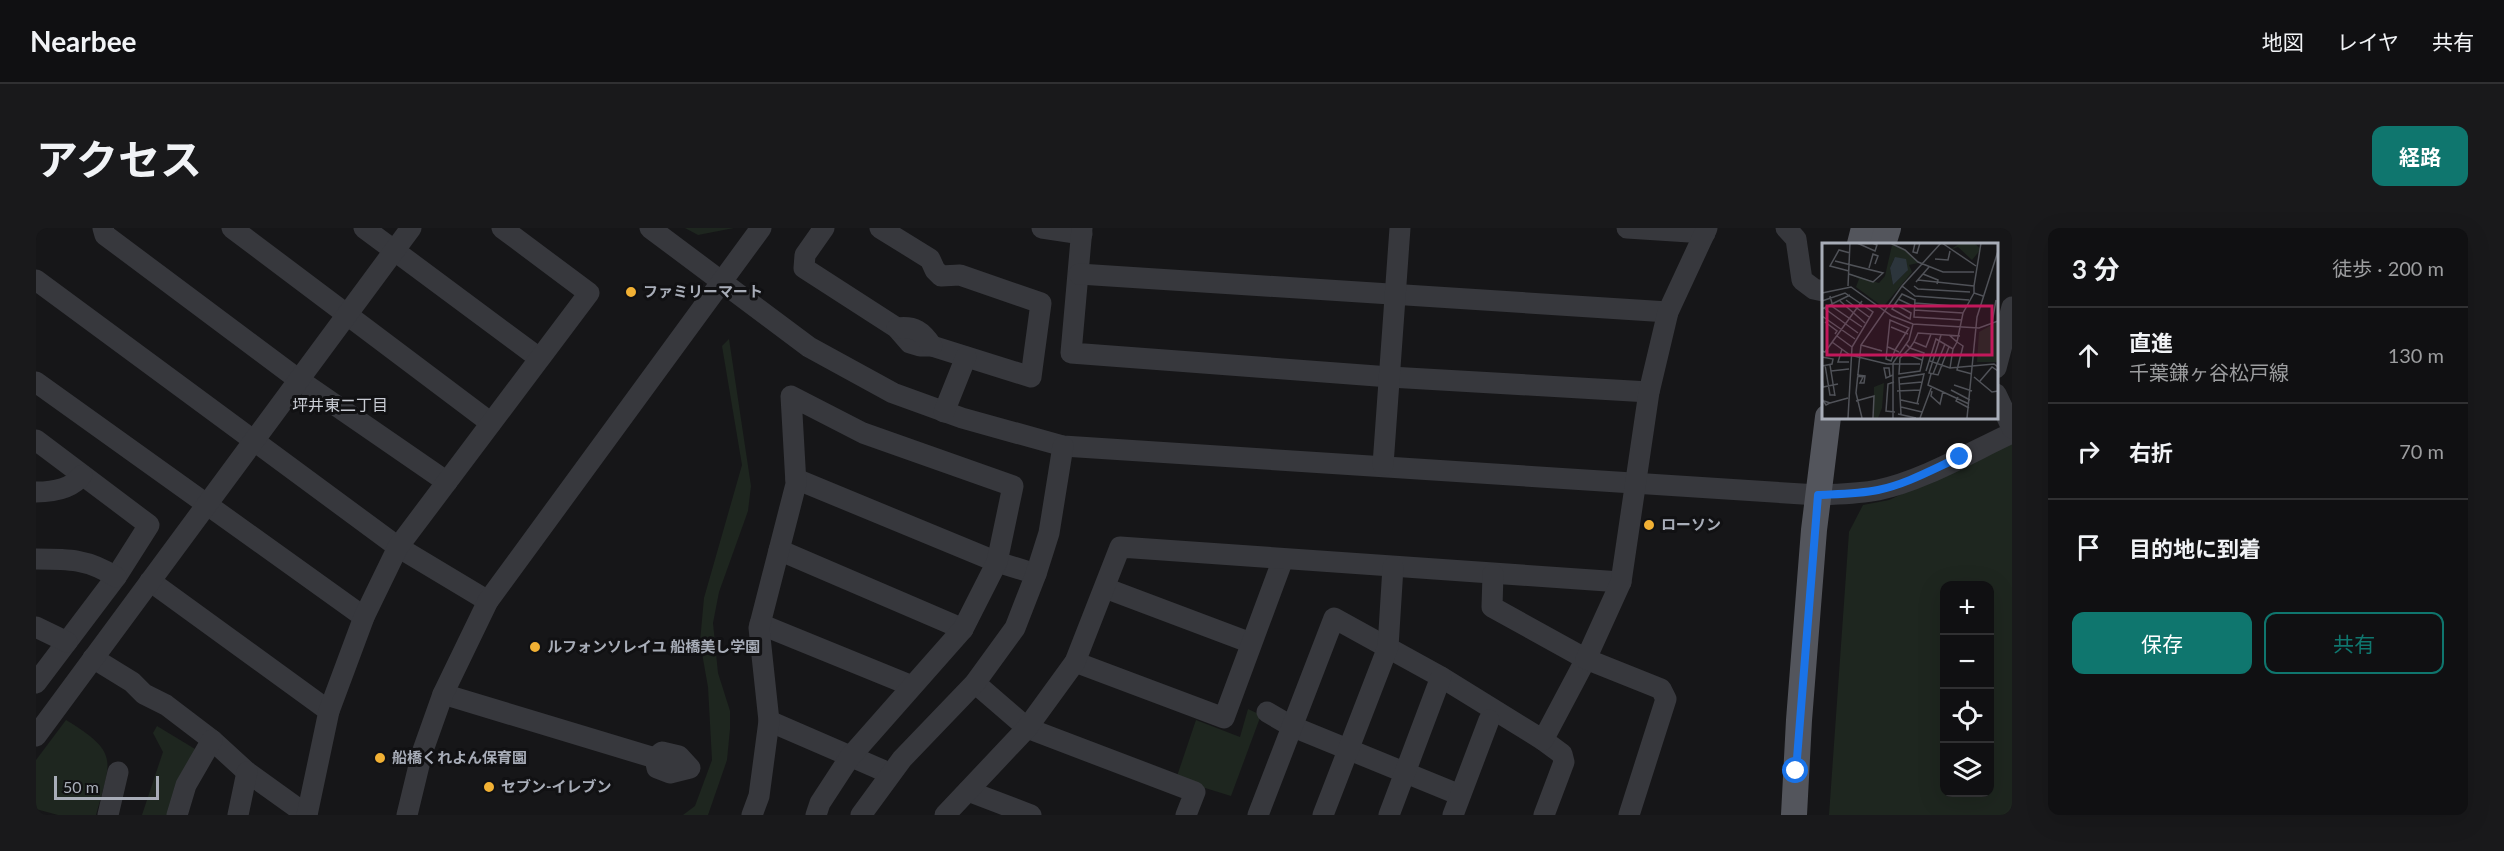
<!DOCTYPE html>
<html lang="ja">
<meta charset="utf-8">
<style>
body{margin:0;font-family:Lato,"Noto Sans JP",sans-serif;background:#19191b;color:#f1f3f6}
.controls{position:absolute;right:18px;bottom:18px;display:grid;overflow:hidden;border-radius:12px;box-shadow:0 6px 24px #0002}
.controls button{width:54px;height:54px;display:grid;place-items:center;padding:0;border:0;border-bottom:2px solid #303032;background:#101012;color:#f1f3f6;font:30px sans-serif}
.scale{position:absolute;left:18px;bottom:15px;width:105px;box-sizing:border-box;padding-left:6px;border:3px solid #a8adb8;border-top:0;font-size:16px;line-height:21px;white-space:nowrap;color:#a8adb8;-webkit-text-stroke:4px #111113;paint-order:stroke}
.stop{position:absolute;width:18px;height:18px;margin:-14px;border:4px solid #1a73e8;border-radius:50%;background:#fff}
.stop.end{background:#1a73e8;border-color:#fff;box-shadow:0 2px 6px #0008}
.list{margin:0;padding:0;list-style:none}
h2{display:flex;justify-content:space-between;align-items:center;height:78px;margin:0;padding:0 24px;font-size:26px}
h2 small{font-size:20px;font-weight:400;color:#9c9d9f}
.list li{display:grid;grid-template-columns:39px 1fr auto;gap:18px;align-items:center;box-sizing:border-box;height:96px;padding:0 24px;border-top:2px solid #303032}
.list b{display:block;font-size:22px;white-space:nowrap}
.list p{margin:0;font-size:20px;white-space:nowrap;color:#9c9d9f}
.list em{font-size:20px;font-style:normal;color:#9c9d9f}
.actions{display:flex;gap:12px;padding:18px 24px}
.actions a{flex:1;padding:14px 0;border:2px solid #0f766e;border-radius:12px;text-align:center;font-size:21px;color:#0f766e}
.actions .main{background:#0f766e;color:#fff}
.icon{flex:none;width:33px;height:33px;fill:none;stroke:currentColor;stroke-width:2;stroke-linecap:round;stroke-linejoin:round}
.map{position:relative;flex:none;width:1976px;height:587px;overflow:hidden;border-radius:12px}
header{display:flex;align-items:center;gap:36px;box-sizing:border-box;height:84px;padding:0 30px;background:#101012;border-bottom:2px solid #303032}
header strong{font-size:28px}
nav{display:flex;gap:33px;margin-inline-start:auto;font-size:21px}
.intro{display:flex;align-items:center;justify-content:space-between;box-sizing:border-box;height:144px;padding:0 36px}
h1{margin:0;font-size:42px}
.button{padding:15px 27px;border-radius:12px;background:#0f766e;color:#fff;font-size:21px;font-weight:700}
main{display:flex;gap:36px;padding:0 36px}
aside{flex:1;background:#101012;border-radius:12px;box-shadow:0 6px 24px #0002}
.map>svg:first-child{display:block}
.green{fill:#1e261f;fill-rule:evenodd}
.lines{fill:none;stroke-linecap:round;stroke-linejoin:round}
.minor{stroke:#37383d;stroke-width:21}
.major{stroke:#53555c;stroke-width:26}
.route{stroke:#1a73e8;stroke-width:8}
.poi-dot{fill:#f2b134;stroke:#111113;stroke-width:2}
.labels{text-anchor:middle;stroke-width:6;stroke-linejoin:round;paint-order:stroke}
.poi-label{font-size:15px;font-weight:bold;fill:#a8adb8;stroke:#111113;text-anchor:start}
.neighbourhood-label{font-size:16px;fill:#c9ccd4;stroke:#111113}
.inset-road{fill:none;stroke:#505258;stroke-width:1.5}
.view{fill:#c2185b;fill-opacity:0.15;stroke:#c2185b;stroke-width:3}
.inset-edge{fill:none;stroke:#a8adb8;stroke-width:3}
</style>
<header>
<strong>Nearbee</strong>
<nav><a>地図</a><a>レイヤ</a><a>共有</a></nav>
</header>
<div class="intro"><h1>アクセス</h1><a class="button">経路</a></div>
<main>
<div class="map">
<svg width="1976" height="587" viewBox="0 0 1976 587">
<rect width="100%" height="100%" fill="#161618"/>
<g class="green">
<polygon points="649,0 698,0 662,7"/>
<polygon points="693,111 715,258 712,283 683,364 677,395 682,445 694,483 694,501 691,532 672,587 647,587 659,578 676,532 672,459 664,414 668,370 706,237 686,118"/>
<path d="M1976 215V587H1793L1813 304 1827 277 1853 272ZM1908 358H1954V564H1908Z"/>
<polygon points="1212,481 1225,487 1195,568 1140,551 1160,492 1204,509"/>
<path d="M30 492C84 525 75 532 60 587H22L0 581V532Z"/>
<polygon points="121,498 159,521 136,587 106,587 127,524 117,505"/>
</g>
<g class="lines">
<g class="minor">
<polyline points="67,0 69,7 263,152 411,254"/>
<polyline points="196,0 455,195"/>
<polyline points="328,0 503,130"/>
<path d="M614 0 773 119 857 165 926 190 1027 218 1782 267C1802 266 1822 266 1842 262 1886 253 1935 224 1976 205"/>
<polyline points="788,0 769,27 768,40 861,100 874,115 884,118 896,118 995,149 1005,75 924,47 905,48 899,42 894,31 844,0"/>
<polyline points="1006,0 1046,6"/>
<polyline points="1046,0 1035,125 1354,149 1613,164"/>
<polyline points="1591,0 1669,5"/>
<polyline points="1750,0 1760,11 1766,52 1778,61 1787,63"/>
<polyline points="1043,46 1632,84"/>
<polyline points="0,52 362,319 452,373"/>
<path d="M861 100C879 98 886 103 896 118"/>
<polyline points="1960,140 1976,79"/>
<polyline points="0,154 328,389"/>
<polyline points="1960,166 1976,200"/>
<polyline points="908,184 930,129"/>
<polyline points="0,212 113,297 80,349 0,455"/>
<polyline points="1347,237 1364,0"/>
<polyline points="760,251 961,334 1000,346"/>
<path d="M0 264C16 264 36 261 46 247"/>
<polyline points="743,322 927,401"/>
<path d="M0 331C33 331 52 331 80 349"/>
<polyline points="114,353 293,483"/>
<polyline points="1069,360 1215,415"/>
<polyline points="724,396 876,458"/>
<polyline points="0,399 31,414"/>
<polyline points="57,430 96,454 108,466 130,477 176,512 211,544 271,587"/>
<polyline points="1039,434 1188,490 1247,331"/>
<polyline points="939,455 991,500 1159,564 1150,587"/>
<polyline points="407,466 619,530 626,524 643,528 654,540 634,545 621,540 619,530"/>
<polyline points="1231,484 1255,498 1424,567"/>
<polyline points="733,493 846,542 853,547"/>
<polyline points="0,508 375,0"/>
<polyline points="1507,512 1526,526 1528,534 1508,587"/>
<polyline points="932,563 995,587"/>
<polyline points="72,587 82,544"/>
<polyline points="141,587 150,557 176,512"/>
<polyline points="202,587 211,544"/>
<polyline points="271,587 293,483 328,389 362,319 553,65 466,0"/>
<polyline points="371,587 386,525 407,466 452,373 725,0"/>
<polyline points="716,587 723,568 733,493 723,400 760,256 755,168 827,205 977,258 961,334 927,401 814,529 784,575 780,587"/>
<polyline points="825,587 866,531 939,455 979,400 1000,346 1013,305 1027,218"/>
<polyline points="909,587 991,500 1039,434 1084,319 1585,354"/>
<polyline points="1222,587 1298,390 1405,449 1507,512 1550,431 1456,379 1457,346"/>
<polyline points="1287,587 1352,419 1357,339"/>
<polyline points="1353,587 1405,449"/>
<polyline points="1417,587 1453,492"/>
<polyline points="1593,587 1630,471 1625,461 1550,431 1585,354 1613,164 1632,84 1671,0"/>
</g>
<g class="major">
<polyline points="1824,16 1828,0"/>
<polyline points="1847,16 1852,0"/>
<polyline points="1758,587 1763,492 1778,302 1792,189"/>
</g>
</g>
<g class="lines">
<path class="route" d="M1760 543 1782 267C1802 266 1822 266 1842 262 1871 256 1897 241 1924 229"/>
</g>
<g class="poi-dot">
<circle cx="595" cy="64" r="6"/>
<circle cx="1613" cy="297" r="6"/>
<circle cx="499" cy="419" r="6"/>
<circle cx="344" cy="530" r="6"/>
<circle cx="453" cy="559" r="6"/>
</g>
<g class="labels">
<g class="poi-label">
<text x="607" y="69">ファミリーマート</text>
<text x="1625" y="302">ローソン</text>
<text x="511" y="424">ルフォンソレイユ 船橋美し学園</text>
<text x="356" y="535">船橋くれよん保育園</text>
<text x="465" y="564">セブン-イレブン</text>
</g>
<g class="neighbourhood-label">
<text x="304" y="183">坪井東二丁目</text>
</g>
</g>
<g transform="translate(1786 15)">
<rect width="176" height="176" fill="#161618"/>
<path d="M138 0H152L159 6 150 17 136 4 128 7ZM70 2 83 7 96 20 87 22 90 29 61 64 34 44 37 36 28 31 57 40 63 33ZM72 16 83 21 85 28 71 42 68 25ZM175 79V119H155L157 89ZM62 140 60 165 56 175H52V144Z" fill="#1e261f" fill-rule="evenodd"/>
<path d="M73 14 84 16 86 27 71 42 68 25Z" fill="#2c353c"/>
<path class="inset-road" d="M35 0 53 8 55 2 50 0M68 0 83 7 96 19 121 29H152M93 0 91 9 95 10 98 0M120 0 154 23M159 0 152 43V50L161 53M113 16 126 17 128 8M13 18 61 30 51 39 27 31M47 25 51 11 56 13 53 21M27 28 8 23 17 7 28 10M101 31 116 37 115 41M96 37 152 43M94 39 107 24M26 43 28 0M80 43 93 53 147 57M92 43 96 46 148 49M0 50 29 44 70 73 91 81 157 85 176 78M8 53 11 64 40 84M76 56 93 64M93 56 92 74 140 77M24 57 47 74M0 58 23 50 51 69 30 104 26 175M18 58 43 80M93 60 145 64M73 61 89 70 88 76 70 66 73 61 80 51 93 57M2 65 36 90M0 66 28 52M92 67 141 70M0 73 33 96M3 79 15 88 13 91M170 80 174 57M69 84 86 91M119 92 107 130 116 132 127 104M15 93 30 104M10 99 28 112 65 121H98M92 99 104 104 109 91M84 101 88 105 102 110 98 128 77 131 78 115 88 105 92 99 96 90 138 93M39 102 60 108 57 107M66 104 73 107 87 85 68 77 64 116 69 118 73 107 77 109M20 106 16 119H27M0 108 3 109 40 58M83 110 100 117M108 118 128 125 172 121 176 124M3 122 8 152H13M8 122 13 153M0 123 10 121 11 116 0 114M128 125 131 106M9 128 27 126M104 128 114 96 131 106 135 99 127 92M109 131 106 142 147 161M111 131 123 101M150 131 135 127 141 103 135 99 141 70 152 50M35 133 41 134 38 140H42L43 133 35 132M68 133 67 125H62L64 135 71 132M152 134 170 149 176 148M0 135 1 144 16 141M158 138 170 124 176 128M72 139 66 141 64 168 73 169M78 141 100 139M132 142 150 148M129 147 148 157M75 148 98 147M110 148 109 153 118 161 121 148M136 154 134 158 147 165M0 156 4 162 8 160 2 158M79 157 97 161M34 158 52 153 51 175M8 160 26 155M79 164 100 169M76 171 94 175M79 171 77 135 102 131 95 161M40 175 34 150 39 102 80 43 119 0M71 175V120L87 97 91 81M98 175 110 143M145 175 155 74 176 8"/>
<path class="view" d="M5 63H170V112H5Z"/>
<rect width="176" height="176" class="inset-edge"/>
</g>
</svg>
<div class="controls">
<button>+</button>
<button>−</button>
<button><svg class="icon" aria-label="locate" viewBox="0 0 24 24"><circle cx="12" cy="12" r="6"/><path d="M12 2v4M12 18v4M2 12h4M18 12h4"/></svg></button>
<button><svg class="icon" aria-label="layers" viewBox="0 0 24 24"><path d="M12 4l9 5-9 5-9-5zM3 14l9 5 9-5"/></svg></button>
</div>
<div class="scale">50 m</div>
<div class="stop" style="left:1760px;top:543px"></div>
<div class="stop end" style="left:1924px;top:229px"></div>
</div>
<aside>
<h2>3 分<small>徒歩 · 200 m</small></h2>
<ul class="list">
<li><svg class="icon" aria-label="ahead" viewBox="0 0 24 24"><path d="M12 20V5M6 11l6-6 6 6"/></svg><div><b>直進</b><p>千葉鎌ヶ谷松戸線</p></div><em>130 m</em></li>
<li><svg class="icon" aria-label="right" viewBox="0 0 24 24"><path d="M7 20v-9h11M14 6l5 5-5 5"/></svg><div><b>右折</b></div><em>70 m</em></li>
<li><svg class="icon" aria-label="arrive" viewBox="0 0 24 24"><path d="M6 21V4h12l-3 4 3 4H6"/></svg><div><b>目的地に到着</b></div></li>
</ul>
<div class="actions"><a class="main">保存</a><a>共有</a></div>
</aside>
</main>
